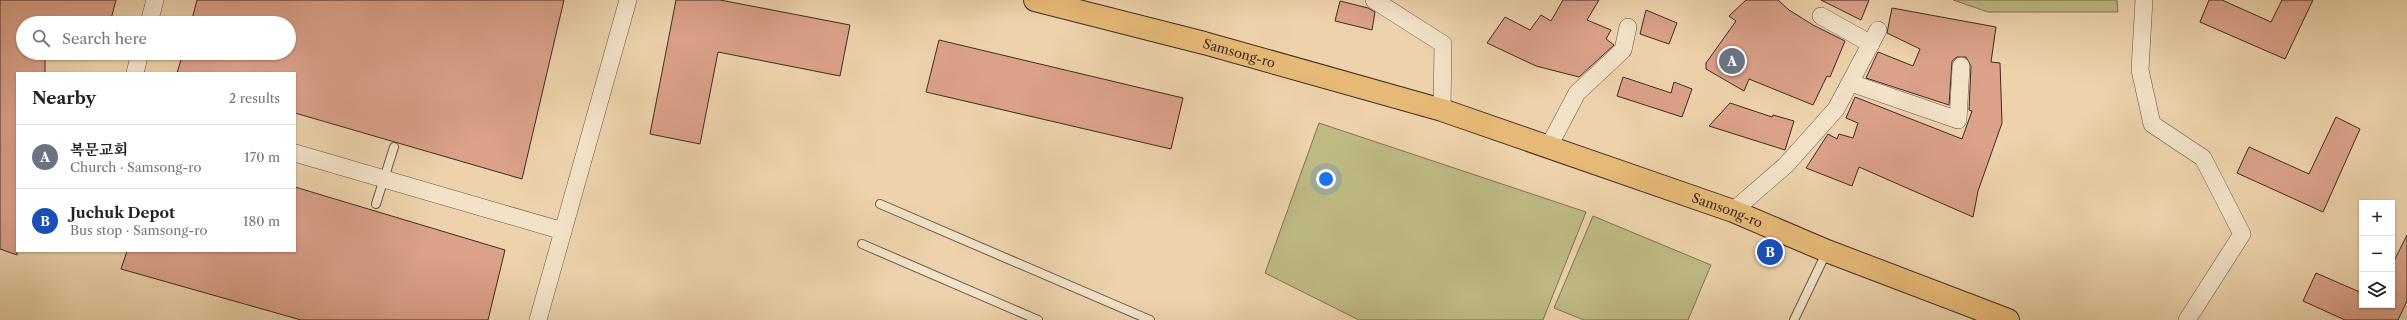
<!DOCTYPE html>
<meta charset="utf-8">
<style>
body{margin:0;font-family:"Libre Caslon Text","Noto Serif KR",serif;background:#f2f2f2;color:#222}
.controls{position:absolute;right:12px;bottom:12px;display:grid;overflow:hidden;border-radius:0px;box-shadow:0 1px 3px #0004}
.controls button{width:36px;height:36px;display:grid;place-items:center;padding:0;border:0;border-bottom:1px solid #e0e0e0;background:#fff;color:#222;font:20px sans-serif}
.you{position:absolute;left:1326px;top:179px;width:14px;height:14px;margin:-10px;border:3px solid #fff;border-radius:50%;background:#1a73e8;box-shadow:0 0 0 6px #1a73e833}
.badge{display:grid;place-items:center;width:26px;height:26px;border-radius:50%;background:#7c3aed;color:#fff;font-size:13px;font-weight:700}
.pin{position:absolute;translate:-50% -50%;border:2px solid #fff;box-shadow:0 1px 4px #0006}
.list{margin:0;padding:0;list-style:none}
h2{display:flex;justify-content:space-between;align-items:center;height:52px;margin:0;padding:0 16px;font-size:17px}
h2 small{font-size:13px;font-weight:400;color:#767676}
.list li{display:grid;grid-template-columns:26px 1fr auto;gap:12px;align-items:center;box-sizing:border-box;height:64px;padding:0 16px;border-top:1px solid #e0e0e0}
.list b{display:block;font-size:15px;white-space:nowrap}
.list p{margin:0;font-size:13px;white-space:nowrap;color:#767676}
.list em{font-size:13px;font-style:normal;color:#767676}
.icon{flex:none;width:22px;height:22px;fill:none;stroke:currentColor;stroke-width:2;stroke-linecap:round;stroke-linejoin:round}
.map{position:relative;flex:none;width:2407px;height:320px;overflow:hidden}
.search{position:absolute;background:#fff;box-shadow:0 1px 3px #0004;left:16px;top:16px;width:280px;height:44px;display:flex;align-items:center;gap:10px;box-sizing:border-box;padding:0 14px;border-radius:22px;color:#767676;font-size:15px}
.panel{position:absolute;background:#fff;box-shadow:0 1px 3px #0004;left:16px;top:72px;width:280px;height:180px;border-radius:0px}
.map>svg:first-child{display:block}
.green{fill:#bfba84;stroke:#7e7456}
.building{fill:#dba189;stroke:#3c2d27}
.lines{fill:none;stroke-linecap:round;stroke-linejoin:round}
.lane-casing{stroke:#685648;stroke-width:10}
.street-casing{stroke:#685648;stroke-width:18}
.primary-casing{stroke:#3c2d27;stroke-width:24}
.lane{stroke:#f3e2c8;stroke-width:8}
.street{stroke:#f3e2c8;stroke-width:17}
.primary{stroke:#e6b976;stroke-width:22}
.labels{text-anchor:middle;stroke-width:4;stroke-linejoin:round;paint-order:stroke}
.street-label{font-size:13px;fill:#3c2d27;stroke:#f3e2c8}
</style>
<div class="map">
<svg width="2407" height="320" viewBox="0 0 2407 320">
<rect width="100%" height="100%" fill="#edd2ab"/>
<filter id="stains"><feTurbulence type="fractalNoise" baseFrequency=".005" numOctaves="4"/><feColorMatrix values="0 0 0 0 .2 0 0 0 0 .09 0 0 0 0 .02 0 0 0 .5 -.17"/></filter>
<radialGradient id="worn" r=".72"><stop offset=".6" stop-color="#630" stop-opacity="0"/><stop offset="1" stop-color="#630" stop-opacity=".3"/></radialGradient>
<g class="green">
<polygon points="1953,0 2117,0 2118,12 1988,12"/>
<polygon points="1319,123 1586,212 1543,320 1359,320 1265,273"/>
<polygon points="1593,216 1711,265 1688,320 1584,320 1554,308"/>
</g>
<g class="building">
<polygon points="0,0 116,0 110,23 23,23 23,53 26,53 26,56 45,55 45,73 17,73 17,255 0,249"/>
<polygon points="197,0 564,0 522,179 295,113 295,73 177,73 183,53 289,53 289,23 191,23"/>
<polygon points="676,0 720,0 850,25 840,76 718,52 700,144 650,134"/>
<polygon points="1563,0 1599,0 1587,20 1611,30 1606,39 1614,45 1579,77 1536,66 1487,43 1505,17 1530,30 1541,15 1551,21"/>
<polygon points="1746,0 1778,0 1789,10 1813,25 1845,41 1830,77 1827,76 1813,105 1749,79 1744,91 1706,69 1706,63 1736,21 1729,16"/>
<polygon points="1821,0 1869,0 1861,20"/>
<polygon points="2209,0 2222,0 2271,22 2282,0 2313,0 2285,59 2200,22"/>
<polygon points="1340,1 1368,8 1375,12 1372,30 1335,21"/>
<polygon points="1892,8 1996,27 1991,62 2000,63 2002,123 1978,191 1973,217 1859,167 1852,186 1806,168 1828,134 1837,139 1839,134 1853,138 1858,123 1846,118 1855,97 1962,139 1972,111 1969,110 1971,66 1966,57 1957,57 1952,61 1949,105 1866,78 1878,52 1913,66 1920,49 1887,33"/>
<polygon points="1646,10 1677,23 1669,44 1640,34"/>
<polygon points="939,40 1183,98 1171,149 926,92"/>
<polygon points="1623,77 1671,93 1674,82 1692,89 1682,117 1617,96"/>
<polygon points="1730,103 1772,117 1773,115 1794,121 1785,150 1709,126"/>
<polygon points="2336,117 2360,129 2323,212 2237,173 2249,147 2309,174"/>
<polygon points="295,187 505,250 488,320 301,320 121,269 127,251 295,251"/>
<polygon points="2407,235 2407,301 2398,320 2345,320 2303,301 2316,273 2362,293 2362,305 2392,305 2392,265"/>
</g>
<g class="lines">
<defs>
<g id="lane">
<polyline points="376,204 394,147"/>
<polyline points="880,204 1150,320"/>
<polyline points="862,244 1038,320"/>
<polyline points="1794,320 1827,251"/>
</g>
<g id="street">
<polyline points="1374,0 1443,44 1442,110"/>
<polyline points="2144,0 2140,70 2152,124 2203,158 2242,234 2187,320"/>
<polyline points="1821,16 1871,44"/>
<polyline points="149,23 155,0"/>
<polyline points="135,73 140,53"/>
<polyline points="1851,83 1958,120 1961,66"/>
<polyline points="1549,146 1577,93 1623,50 1628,27"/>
<polyline points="295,153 563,231"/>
<polyline points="1733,211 1786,165 1836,109 1878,30"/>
<polyline points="538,320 628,0"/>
</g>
<g id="primary">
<path id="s1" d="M1035 0 1204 43 1442 110 1733 211 1827 251 2008 320"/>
</g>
</defs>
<use href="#lane" class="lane-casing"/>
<use href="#street" class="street-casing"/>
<use href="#primary" class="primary-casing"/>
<use href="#lane" class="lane"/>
<use href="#street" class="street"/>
<use href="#primary" class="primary"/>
</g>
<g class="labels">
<g class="street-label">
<text dy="5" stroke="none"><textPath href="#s1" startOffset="211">Samsong-ro</textPath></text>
<text dy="5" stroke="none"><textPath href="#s1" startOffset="724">Samsong-ro</textPath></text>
</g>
</g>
<rect width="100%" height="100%" filter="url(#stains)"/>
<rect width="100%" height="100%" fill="url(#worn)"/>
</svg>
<div class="controls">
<button>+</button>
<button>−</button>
<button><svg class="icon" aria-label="layers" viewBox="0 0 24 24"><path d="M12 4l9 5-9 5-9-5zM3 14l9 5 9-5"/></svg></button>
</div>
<div class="you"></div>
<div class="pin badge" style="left:1732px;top:61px;background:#6b7280">A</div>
<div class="pin badge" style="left:1770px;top:252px;background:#1a4fb4">B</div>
<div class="search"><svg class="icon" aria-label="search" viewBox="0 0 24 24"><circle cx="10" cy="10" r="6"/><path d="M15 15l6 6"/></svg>Search here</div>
<section class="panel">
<h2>Nearby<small>2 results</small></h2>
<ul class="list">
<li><span class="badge" style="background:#6b7280">A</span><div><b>복문교회</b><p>Church · Samsong-ro</p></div><em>170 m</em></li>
<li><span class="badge" style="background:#1a4fb4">B</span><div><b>Juchuk Depot</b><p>Bus stop · Samsong-ro</p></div><em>180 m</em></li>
</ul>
</section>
</div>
